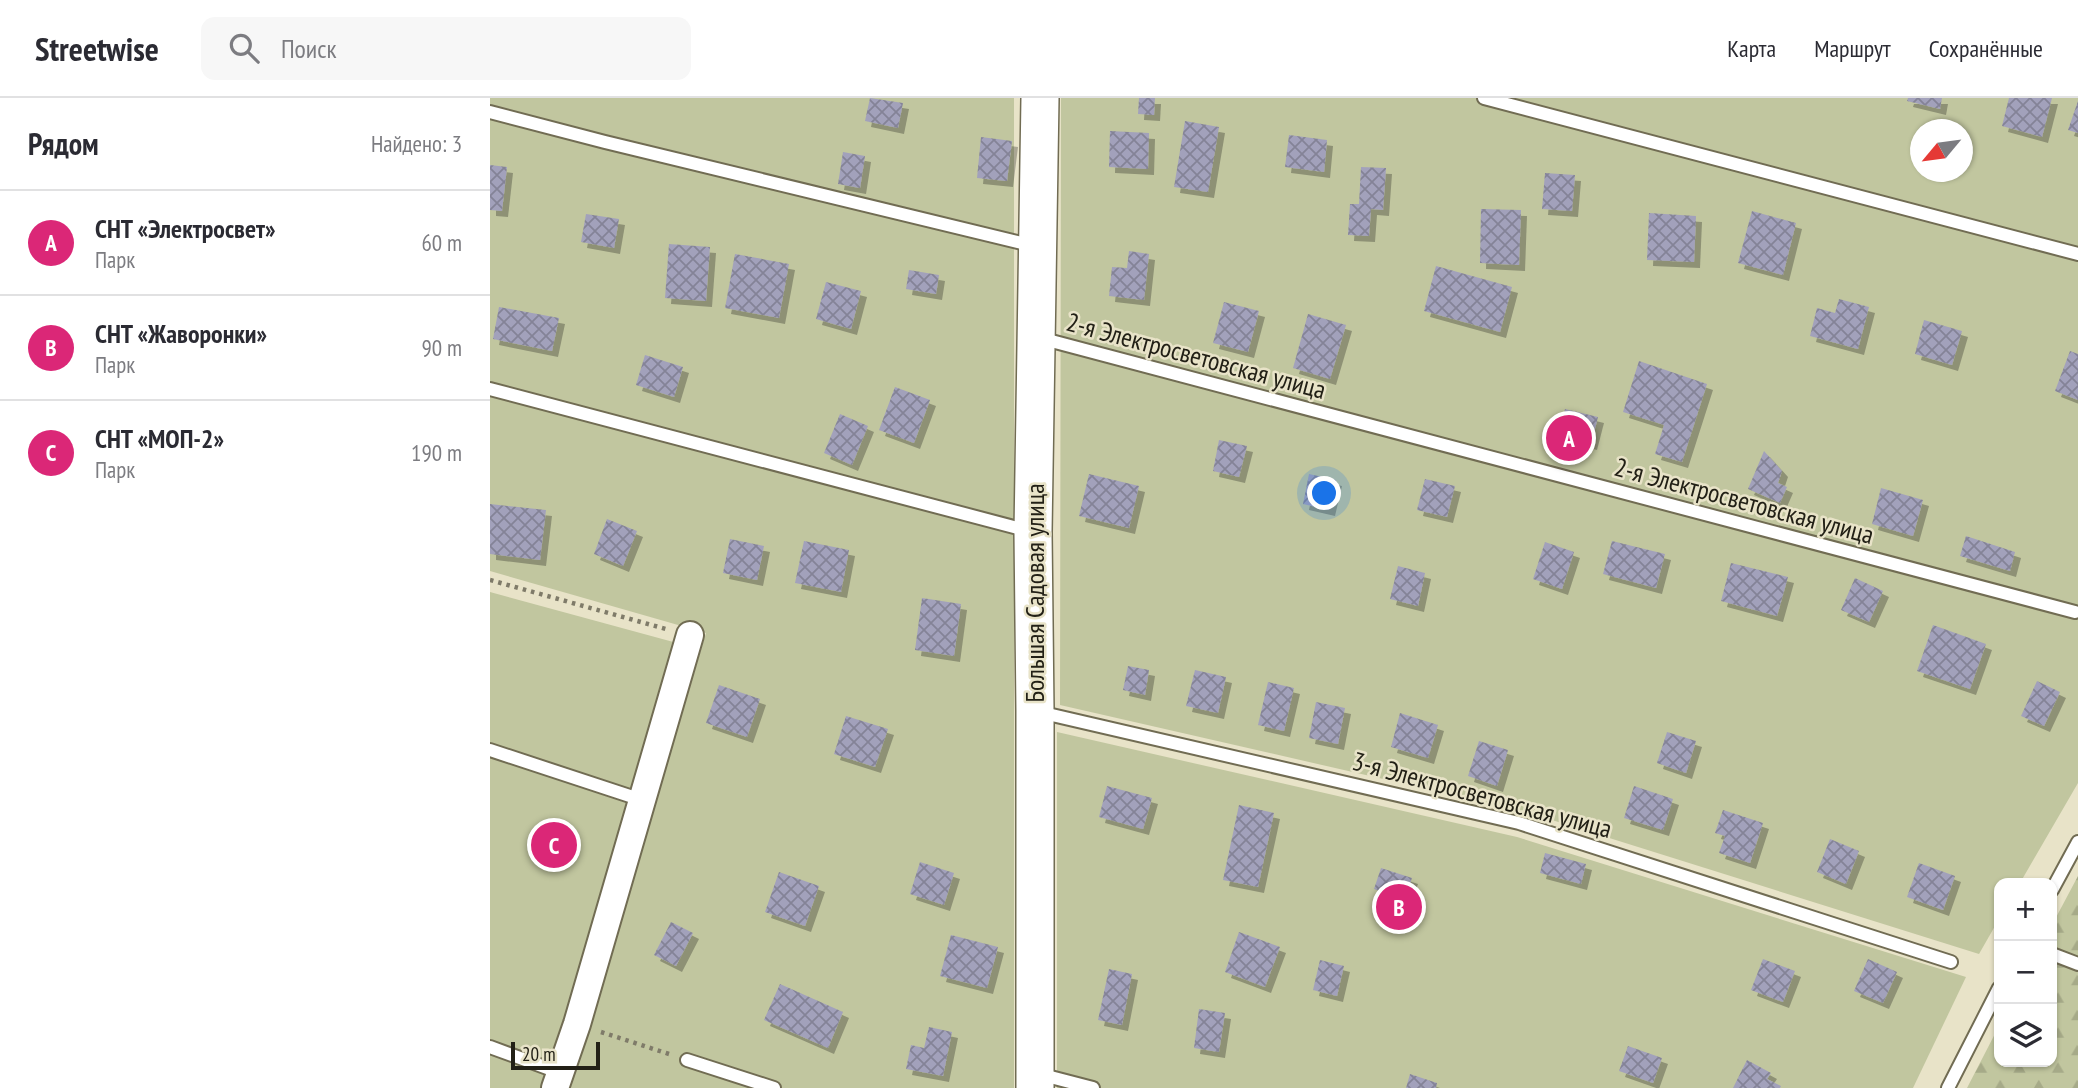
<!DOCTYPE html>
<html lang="ru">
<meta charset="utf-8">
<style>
body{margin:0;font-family:"PT Sans Narrow",sans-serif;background:#f7f7f7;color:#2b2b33}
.controls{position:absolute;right:21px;bottom:21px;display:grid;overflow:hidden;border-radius:14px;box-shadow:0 2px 5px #0004}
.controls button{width:63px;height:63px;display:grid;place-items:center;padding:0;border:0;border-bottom:2px solid #e1e1e2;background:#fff;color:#2b2b33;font:35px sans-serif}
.compass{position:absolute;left:1420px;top:21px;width:63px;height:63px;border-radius:50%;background:#fff;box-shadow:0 2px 5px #0004;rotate:241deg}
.scale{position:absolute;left:21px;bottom:18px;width:89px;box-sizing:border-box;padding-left:7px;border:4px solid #222016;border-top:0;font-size:19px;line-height:24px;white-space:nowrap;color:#222016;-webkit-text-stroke:5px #e8e3c8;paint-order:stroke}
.you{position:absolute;left:835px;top:396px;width:24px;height:24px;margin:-18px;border:5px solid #fff;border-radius:50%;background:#1a73e8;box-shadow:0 0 0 10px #1a73e833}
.badge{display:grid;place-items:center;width:46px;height:46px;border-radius:50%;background:#db2777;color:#fff;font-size:23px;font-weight:700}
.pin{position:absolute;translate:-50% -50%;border:4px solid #fff;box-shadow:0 2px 7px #0006}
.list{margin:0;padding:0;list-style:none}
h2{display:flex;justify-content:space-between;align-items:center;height:91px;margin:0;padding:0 28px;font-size:30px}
h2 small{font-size:23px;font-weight:400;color:#7c7c81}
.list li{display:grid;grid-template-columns:46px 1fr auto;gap:21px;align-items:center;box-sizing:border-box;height:105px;padding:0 28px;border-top:2px solid #e1e1e2}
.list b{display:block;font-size:26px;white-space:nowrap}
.list p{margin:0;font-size:23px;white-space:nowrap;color:#7c7c81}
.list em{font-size:23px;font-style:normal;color:#7c7c81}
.icon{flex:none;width:38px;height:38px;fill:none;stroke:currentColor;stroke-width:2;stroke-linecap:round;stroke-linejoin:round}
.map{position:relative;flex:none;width:1588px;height:990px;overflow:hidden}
header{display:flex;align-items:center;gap:42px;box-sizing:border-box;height:98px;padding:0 35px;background:#fff;border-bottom:2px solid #e1e1e2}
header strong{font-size:33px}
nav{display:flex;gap:38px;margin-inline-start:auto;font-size:24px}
.search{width:490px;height:63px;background:#f7f7f7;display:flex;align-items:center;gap:18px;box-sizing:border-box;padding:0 24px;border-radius:14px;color:#7c7c81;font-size:26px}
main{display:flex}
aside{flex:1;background:#fff}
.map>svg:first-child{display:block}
.forest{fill:url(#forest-firs)}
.garden{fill:#c1c69f;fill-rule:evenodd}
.building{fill:url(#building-cross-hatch);filter:url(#shadow)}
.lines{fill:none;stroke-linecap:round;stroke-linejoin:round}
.lane-casing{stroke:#716c53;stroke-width:16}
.street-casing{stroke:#716c53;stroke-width:30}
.secondary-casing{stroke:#716c53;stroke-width:40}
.path{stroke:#7f7b69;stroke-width:4.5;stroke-dasharray:3.5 5;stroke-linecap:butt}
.lane{stroke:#fff;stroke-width:12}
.street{stroke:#fff;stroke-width:26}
.secondary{stroke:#fff;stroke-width:37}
.labels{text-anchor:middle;stroke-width:5;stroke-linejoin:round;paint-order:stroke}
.street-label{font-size:26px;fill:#222016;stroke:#e8e3c8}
</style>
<header>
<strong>Streetwise</strong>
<div class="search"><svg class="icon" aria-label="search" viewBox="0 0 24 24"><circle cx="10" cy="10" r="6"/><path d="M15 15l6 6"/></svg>Поиск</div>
<nav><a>Карта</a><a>Маршрут</a><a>Сохранённые</a></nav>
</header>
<main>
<aside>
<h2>Рядом<small>Найдено: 3</small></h2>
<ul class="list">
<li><span class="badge">A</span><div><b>СНТ «Электросвет»</b><p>Парк</p></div><em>60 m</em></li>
<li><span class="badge">B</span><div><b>СНТ «Жаворонки»</b><p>Парк</p></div><em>90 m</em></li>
<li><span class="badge">C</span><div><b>СНТ «МОП-2»</b><p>Парк</p></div><em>190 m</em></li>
</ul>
</aside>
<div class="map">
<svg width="1588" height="990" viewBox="0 0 1588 990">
<defs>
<pattern id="forest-firs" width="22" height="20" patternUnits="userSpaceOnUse" patternTransform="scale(1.75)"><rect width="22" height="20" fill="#c1c69f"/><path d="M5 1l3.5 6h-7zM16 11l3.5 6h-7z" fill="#a6aa88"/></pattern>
<pattern id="building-cross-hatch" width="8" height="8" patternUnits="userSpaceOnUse" patternTransform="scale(1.75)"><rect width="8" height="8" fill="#a2a1bb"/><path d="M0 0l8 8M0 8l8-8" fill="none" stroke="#848397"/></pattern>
<filter id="shadow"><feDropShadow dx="6" dy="6" stdDeviation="0" flood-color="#0004"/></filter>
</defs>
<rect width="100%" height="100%" fill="#e8e3c8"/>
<polygon class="forest" points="1588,778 1588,990 1477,990 1509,928 1509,964 1562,964 1562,827"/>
<g class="garden">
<polygon points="0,0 524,0 524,990 75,990 98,928 216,535 0,473"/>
<path d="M571 0H1588V685L1530 785H1509V821L1489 856 1033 713 570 607ZM1430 32H1472V74H1430Z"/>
<polygon points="0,494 187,545 69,948 52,990 0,990"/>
<polygon points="567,634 1027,739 1476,879 1423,990 567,990"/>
</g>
<g class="building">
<polygon points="380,0 413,5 408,30 375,23"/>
<polygon points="649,0 665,0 664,17 648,16"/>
<polygon points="1418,0 1452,0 1450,11 1417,3"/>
<polygon points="1519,0 1562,0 1552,39 1512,28"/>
<polygon points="1588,3 1588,35 1578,32"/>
<polygon points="695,23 729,29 718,94 684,89"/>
<polygon points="620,33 659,35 658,71 619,69"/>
<polygon points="799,37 837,42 834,74 795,69"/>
<polygon points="491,39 522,43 517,83 487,80"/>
<polygon points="353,54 375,58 370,90 348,86"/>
<polygon points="0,67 17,69 12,113 0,112"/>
<polygon points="871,69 896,70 893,112 881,111 879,138 858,137 860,106 869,106"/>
<polygon points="1055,75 1085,77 1082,113 1052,111"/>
<polygon points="991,111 1031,112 1029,167 990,165"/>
<polygon points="1262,113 1306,125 1293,177 1248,165"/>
<polygon points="1159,115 1206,118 1204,164 1157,162"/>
<polygon points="96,116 129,121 124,150 91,144"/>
<polygon points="179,146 220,149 216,203 175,200"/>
<polygon points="639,153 659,156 654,202 619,198 622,169 637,170"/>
<polygon points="245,156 299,166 289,220 235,210"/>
<polygon points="946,168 1022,189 1010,234 934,213"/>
<polygon points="419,172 449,177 446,196 416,191"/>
<polygon points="336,184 371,193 361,231 326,221"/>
<polygon points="1349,201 1379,209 1368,251 1320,238 1327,210 1345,215"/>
<polygon points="734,204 769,213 758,254 723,245"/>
<polygon points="9,209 69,220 62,253 3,241"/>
<polygon points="818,216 856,227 840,281 803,270"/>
<polygon points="1434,222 1472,233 1462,267 1425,256"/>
<polygon points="1580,253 1588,256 1588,302 1565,293"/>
<polygon points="155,257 193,269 184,299 146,287"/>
<polygon points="1149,263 1217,286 1192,364 1165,356 1174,327 1133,314"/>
<polygon points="405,289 440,302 424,345 389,332"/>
<polygon points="1075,311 1108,319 1101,346 1069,338"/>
<polygon points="350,316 378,328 362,367 334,355"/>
<polygon points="729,342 757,348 749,379 723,373"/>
<polygon points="1274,353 1292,373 1288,385 1297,389 1290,405 1258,391"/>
<polygon points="599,376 649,388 639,430 589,418"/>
<polygon points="819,376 846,382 839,412 813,406"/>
<polygon points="935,381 965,388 957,419 927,412"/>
<polygon points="1391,390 1433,402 1423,438 1382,426"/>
<polygon points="0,406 56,412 50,462 0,456"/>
<polygon points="117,421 147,433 133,468 104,456"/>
<polygon points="1476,438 1525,454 1520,473 1470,458"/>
<polygon points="240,441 274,448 267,482 233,475"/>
<polygon points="314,443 359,452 351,494 305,485"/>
<polygon points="1122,443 1175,456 1166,490 1113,476"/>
<polygon points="1055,444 1084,454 1072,491 1043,481"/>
<polygon points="1241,465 1298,479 1287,518 1231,503"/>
<polygon points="908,468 935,475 928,508 900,501"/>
<polygon points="1365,480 1393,493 1379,524 1351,512"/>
<polygon points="432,500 471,506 464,558 425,552"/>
<polygon points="1443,527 1496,546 1480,591 1427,573"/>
<polygon points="638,568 659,572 655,597 633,592"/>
<polygon points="705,572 736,579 728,615 696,608"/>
<polygon points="1547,583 1570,594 1554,628 1531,618"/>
<polygon points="778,584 804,590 794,633 768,627"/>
<polygon points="229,587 270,601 257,639 216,625"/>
<polygon points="826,604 855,610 848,646 819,640"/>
<polygon points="910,615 948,627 938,660 901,649"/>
<polygon points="356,618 398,631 385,669 344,656"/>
<polygon points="1177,634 1206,643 1196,675 1167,665"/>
<polygon points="989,643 1018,652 1007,688 978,678"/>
<polygon points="617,688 662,700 653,731 609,719"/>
<polygon points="1144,688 1183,701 1173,732 1134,720"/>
<polygon points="749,707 784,715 768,789 733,782"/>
<polygon points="1233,712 1273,725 1260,765 1229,755 1235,738 1225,735"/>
<polygon points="1340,741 1369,753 1356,786 1327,774"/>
<polygon points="1055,755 1096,766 1091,786 1050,775"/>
<polygon points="430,764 464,775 454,807 420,796"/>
<polygon points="1429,765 1465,778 1453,812 1417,799"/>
<polygon points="891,770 922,780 914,802 884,791"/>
<polygon points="289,774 329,788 315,828 275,814"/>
<polygon points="181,824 203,835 186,868 164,857"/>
<polygon points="749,834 790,849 775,889 735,874"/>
<polygon points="461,837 508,849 497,890 450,878"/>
<polygon points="1273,861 1305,873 1293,904 1261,892"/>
<polygon points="1378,861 1407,874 1393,905 1364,893"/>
<polygon points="830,862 854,868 847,898 823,892"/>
<polygon points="619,871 642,876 632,927 608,922"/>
<polygon points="290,886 353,914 338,950 274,922"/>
<polygon points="709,911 735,915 729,954 704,950"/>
<polygon points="439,929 462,934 453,978 416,971 421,947 434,950"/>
<polygon points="1138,948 1172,960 1163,985 1129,973"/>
<polygon points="1257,962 1281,975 1277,981 1291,988 1290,990 1243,990"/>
<polygon points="920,976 947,985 946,990 916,990"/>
</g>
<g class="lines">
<defs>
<g id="lane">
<polyline points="994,0 1588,156"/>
<polyline points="0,14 115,44 544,148"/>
<polyline points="550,240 1585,514"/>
<polyline points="0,291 539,433"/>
<polyline points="549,614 1029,725 1461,864"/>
<polyline points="0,652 152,702"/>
<polyline points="1562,792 1588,744"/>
<polyline points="1562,856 1588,866"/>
<polyline points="0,949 71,975"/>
<polyline points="197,962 284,990"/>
<polyline points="549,976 603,990"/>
<polyline points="1458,990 1509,890"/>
</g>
<polyline id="street" points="65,990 87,926 200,537"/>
<polyline id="secondary" points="545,990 545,613 543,434 550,0"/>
</defs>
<use href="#lane" class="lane-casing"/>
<use href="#street" class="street-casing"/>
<use href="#secondary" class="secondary-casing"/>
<g class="path">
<polyline points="0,482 176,531"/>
<polyline points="111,934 179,956"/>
</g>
<use href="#lane" class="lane"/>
<use href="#street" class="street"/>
<use href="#secondary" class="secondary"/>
</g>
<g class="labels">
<g class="street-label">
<text transform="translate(706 258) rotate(15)" y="9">2-я Электросветовская улица</text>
<text transform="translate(1254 403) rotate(15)" y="9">2-я Электросветовская улица</text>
<text transform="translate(545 495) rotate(-90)" y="9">Большая Садовая улица</text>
<text transform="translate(992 697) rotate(15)" y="9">3-я Электросветовская улица</text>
</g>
</g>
</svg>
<div class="controls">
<button>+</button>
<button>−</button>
<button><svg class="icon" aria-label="layers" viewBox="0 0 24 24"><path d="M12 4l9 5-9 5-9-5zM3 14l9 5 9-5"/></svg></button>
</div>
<svg class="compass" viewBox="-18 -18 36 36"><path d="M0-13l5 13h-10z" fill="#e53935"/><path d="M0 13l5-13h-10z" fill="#7c7c81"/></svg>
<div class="scale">20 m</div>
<div class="you"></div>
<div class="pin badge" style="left:1079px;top:340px">A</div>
<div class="pin badge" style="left:909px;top:809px">B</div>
<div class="pin badge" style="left:64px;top:747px">C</div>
</div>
</main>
